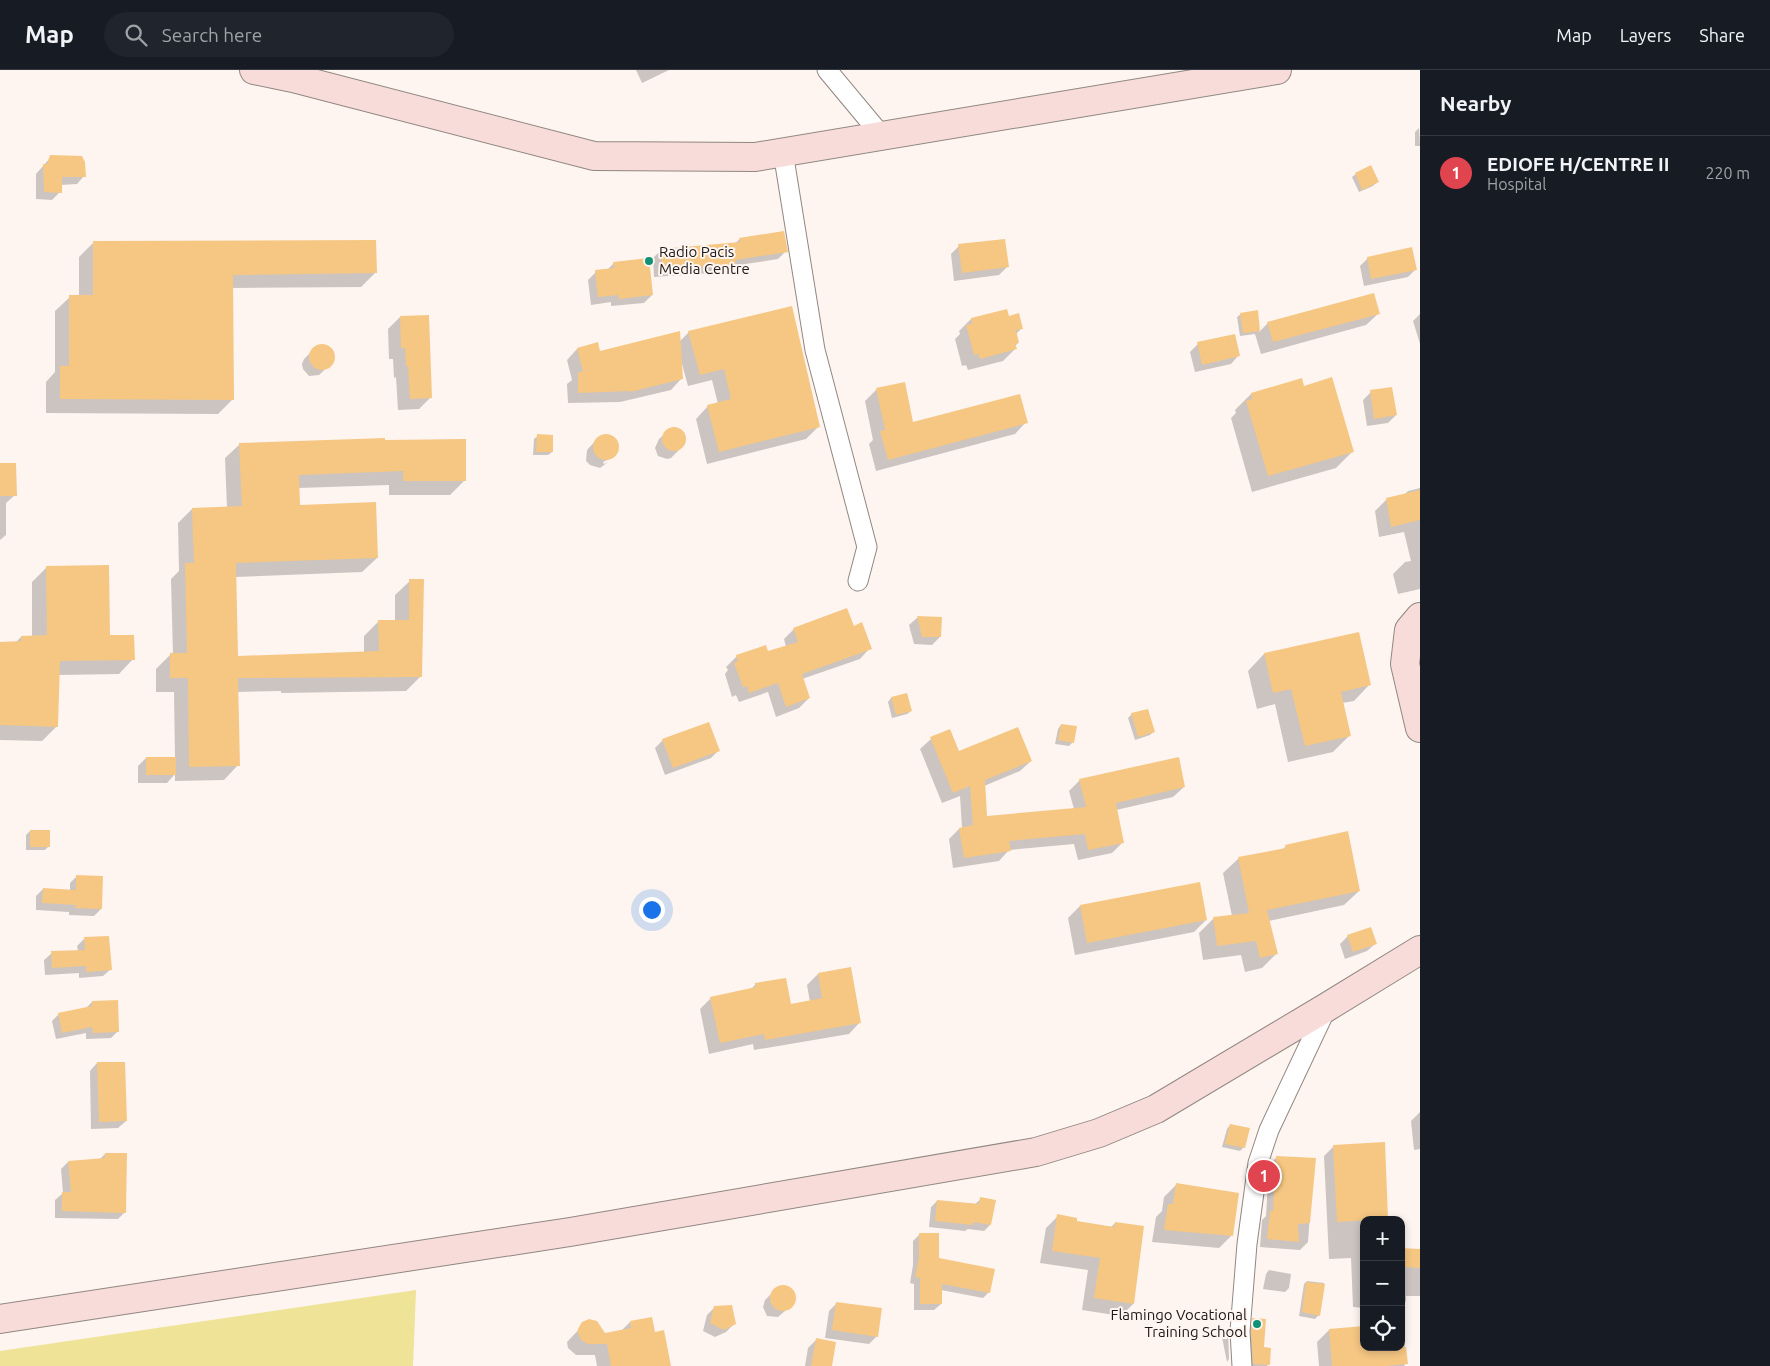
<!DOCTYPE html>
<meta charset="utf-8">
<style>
body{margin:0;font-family:Ubuntu,sans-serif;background:#20242c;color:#f1f3f6}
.controls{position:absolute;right:15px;bottom:15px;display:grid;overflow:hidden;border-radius:10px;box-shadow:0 2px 8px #0003}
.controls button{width:45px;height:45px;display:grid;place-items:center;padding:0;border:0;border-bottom:1px solid #363941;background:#171b24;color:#f1f3f6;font:25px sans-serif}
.you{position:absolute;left:651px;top:839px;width:18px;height:18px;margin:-12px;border:4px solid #fff;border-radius:50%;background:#1a73e8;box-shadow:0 0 0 8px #1a73e833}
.badge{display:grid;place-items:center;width:32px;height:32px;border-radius:50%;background:#0f766e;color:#fff;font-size:16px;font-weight:700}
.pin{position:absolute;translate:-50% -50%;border:2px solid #fff;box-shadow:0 1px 5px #0006}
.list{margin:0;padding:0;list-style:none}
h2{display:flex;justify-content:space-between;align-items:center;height:65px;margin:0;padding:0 20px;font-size:21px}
h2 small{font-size:16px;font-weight:400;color:#9ea1a6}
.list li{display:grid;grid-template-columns:32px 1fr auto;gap:15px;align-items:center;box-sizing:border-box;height:75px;padding:0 20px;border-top:1px solid #363941}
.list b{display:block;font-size:19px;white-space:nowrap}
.list p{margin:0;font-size:16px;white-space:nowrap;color:#9ea1a6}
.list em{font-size:16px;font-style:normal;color:#9ea1a6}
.icon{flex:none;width:28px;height:28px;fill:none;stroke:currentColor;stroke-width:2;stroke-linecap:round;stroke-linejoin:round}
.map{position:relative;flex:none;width:1420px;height:1296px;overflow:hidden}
header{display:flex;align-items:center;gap:30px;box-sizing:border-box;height:70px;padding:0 25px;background:#171b24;border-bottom:1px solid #363941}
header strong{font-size:24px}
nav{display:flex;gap:28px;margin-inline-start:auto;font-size:18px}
.search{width:350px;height:45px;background:#20242c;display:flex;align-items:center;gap:12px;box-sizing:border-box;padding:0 18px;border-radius:28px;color:#9ea1a6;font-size:19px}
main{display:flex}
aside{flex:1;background:#171b24}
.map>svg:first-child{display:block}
.green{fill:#eee396}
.shadow{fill:#0003}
.building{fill:#f6c783}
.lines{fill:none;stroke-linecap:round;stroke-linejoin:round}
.street-casing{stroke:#918782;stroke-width:21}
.secondary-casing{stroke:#918782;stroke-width:30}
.street{stroke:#fff;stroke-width:19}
.secondary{stroke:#f7dcd9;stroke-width:28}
.poi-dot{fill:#109178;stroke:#fef5f0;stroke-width:2}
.labels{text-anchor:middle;stroke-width:4;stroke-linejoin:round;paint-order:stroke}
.poi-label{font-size:15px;fill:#1d1917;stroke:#fef5f0;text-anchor:start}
</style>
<header>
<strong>Map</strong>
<div class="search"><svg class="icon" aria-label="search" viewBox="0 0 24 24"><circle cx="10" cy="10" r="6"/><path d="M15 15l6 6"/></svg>Search here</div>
<nav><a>Map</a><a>Layers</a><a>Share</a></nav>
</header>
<main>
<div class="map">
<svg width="1420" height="1296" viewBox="0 0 1420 1296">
<rect width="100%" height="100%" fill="#fef5f0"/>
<polygon class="green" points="416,1220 413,1296 0,1296 0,1281"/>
<g class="shadow">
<polygon points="636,0 669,0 642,13"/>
<polygon points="1419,58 1420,76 1415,76 1415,62"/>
<polygon points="51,87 84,106 77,114 60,115 60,122 52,130 36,129 36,104"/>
<polygon points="1356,104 1377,112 1373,116 1359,122 1352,107"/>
<polygon points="740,169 786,181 778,189 732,196 726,202 654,207 653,188 661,180 734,174"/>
<polygon points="94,172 376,202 361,217 232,218 232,330 218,344 46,343 46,312 55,302 55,241 70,227 79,227 79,187"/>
<polygon points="959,176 1007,197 999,205 954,211 951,184"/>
<polygon points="1368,188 1416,199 1408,207 1364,216 1360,196"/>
<polygon points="614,193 652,225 644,233 611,236 611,232 591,235 588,210 596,202 607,200"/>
<polygon points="1006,240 1008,247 1022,258 1016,264 1018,273 1015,276 1015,279 1003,291 968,300 966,295 962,296 955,269 960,264 959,261 971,249"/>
<polygon points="1257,242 1259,262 1268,253 1379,243 1366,255 1261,284 1255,264 1240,266 1237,247 1241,244"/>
<polygon points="1420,244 1420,274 1413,251"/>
<polygon points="400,247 431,327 419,339 398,340 396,307 394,308 393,289 389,289 388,259"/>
<polygon points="689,262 818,357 806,369 707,394 696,349 708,336 718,334 712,310 688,316 682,294 681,309 671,320 620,332 568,333 567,314 572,310 567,290 577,279 599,283 679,272"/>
<polygon points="1198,274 1238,286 1231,294 1195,302 1190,282"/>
<polygon points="322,275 331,279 334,289 332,293 319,305 309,306 303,299 302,294 304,289 313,280 317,277"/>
<polygon points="1303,317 1352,382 1336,398 1252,422 1231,348 1236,343 1235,340 1251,324"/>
<polygon points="877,319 912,354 1026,352 1015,364 876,401 869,374 873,370 865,331"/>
<polygon points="1371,322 1396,345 1388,353 1367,356 1363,330"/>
<polygon points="672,358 677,359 685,366 683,376 671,388 667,389 658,386 655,378 659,369 668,361"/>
<polygon points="607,365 613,367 617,371 618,376 617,382 611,389 611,388 603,392 604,394 608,392 600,398 590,395 586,391 587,380 598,368"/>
<polygon points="538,366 552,382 548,385 533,385 534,369"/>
<polygon points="384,371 465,410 450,425 389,425 389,415 298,418 299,436 377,488 362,502 235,507 236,587 364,583 364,566 378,552 395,551 395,525 410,511 421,606 406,621 281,623 281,621 237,622 238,695 224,710 175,711 175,704 167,713 138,713 138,696 146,688 175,688 174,622 156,622 156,599 170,585 173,585 171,509 179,501 178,453 192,439 227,438 225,388 240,374"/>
<polygon points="0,395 15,425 6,433 6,465 0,470"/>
<polygon points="1420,418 1420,519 1398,524 1393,504 1405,492 1411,491 1404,462 1379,467 1375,441 1387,429 1404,425 1408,421"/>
<polygon points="47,497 109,566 133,589 119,604 58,605 57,656 42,671 0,670 0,573 16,572 21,567 32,567 32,512"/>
<polygon points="917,548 941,548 940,567 932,575 914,574 909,555"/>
<polygon points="853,557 870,578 860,589 802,609 809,628 799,638 776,647 768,622 739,632 736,625 732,627 725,604 728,600 726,597 737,586 768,582 786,577 784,569 794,559"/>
<polygon points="1358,563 1370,614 1354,631 1342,633 1349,666 1333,682 1288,692 1275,634 1257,639 1248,601 1264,584"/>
<polygon points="907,624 911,641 907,644 892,648 888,632 891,628"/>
<polygon points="1132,644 1153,662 1150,665 1135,670 1128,648"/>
<polygon points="1061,655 1073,672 1069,676 1055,674 1058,659"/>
<polygon points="949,661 958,683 1031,691 1020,701 984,716 986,747 1074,739 1069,721 1080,710 1184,717 1173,727 1116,740 1122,773 1112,783 1078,790 1074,774 1009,780 999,791 953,798 949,769 959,759 962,758 960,726 942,733 920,679 931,669"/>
<polygon points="663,670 719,680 711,688 665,705 655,678"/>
<polygon points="30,761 49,776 45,780 26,780 26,765"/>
<polygon points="1286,776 1359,821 1344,835 1269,851 1277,883 1262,898 1245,902 1241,885 1203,890 1199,863 1214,848 1232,846 1223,803 1238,789 1282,780"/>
<polygon points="77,806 101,839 94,846 69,845 69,842 36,840 36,826 43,819 70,821 70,813"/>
<polygon points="1080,836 1206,850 1194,862 1075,885 1068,848"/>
<polygon points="1348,866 1375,874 1367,881 1345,889 1340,874"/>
<polygon points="84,869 111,899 103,906 79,908 79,903 45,905 44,890 52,883 78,881 77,876"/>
<polygon points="818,904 860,952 849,964 754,980 753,974 709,984 700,939 711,928 751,919 756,914 790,935 810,932 807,915"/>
<polygon points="92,932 118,961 111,968 86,969 86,963 56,969 52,951 59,944 85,939"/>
<polygon points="97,993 126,1051 118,1058 91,1059 90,1001"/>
<polygon points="1420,1042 1420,1083 1420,1079 1414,1080 1411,1051"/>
<polygon points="1230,1055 1244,1077 1240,1081 1222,1077 1227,1059"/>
<polygon points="1383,1074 1387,1150 1364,1150 1364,1238 1353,1237 1351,1188 1329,1189 1324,1086 1334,1076"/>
<polygon points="105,1084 125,1142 118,1149 55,1148 55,1130 63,1123 61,1099 68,1092 99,1090"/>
<polygon points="1277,1087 1314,1089 1308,1172 1300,1180 1260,1177 1262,1150 1266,1146 1269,1095"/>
<polygon points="1176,1115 1232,1165 1219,1178 1152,1172 1156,1147 1162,1141 1164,1127"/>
<polygon points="981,1129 990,1155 984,1161 968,1159 965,1161 929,1157 931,1137 937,1131 975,1134"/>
<polygon points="1058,1146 1075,1152 1111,1157 1115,1153 1133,1234 1121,1246 1082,1240 1088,1200 1040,1193 1046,1158"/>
<polygon points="920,1164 938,1189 989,1222 983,1228 941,1220 941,1234 934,1240 914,1240 914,1214 910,1213 913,1195 913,1171"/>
<polygon points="1401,1180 1420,1180 1420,1226 1406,1226 1406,1231 1401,1236"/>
<polygon points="1269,1200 1291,1204 1289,1218 1285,1222 1263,1219 1266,1204"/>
<polygon points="1307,1211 1324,1213 1319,1245 1315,1249 1299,1246 1304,1214"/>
<polygon points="783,1216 790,1219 794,1226 793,1234 778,1247 767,1246 763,1237 765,1230 773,1222"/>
<polygon points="837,1233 877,1266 869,1274 825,1268 829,1241"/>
<polygon points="715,1237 734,1254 726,1262 715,1267 703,1261 707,1245"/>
<polygon points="1253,1249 1268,1295 1267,1296 1245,1296 1245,1257"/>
<polygon points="586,1252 604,1264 621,1261 630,1252 658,1296 597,1296 595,1285 576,1285 568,1278 567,1272"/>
<polygon points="1401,1253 1403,1253 1406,1293 1404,1296 1319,1296 1317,1272 1329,1260 1364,1277 1401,1277"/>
<polygon points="1228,1258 1229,1289 1227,1292 1221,1262 1223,1260 1225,1269 1227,1269 1225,1260 1223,1260"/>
<polygon points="816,1270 831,1296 805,1296 808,1278"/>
</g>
<g class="building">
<polygon points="50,85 82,86 85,92 86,107 62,107 62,123 44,122 43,94 47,94"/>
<polygon points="1371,95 1379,112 1362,120 1355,103"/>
<polygon points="784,161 788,182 735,190 736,194 662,200 660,179 740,172 739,168"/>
<polygon points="1005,169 1009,197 962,203 958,174"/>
<polygon points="376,170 377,203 233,205 234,330 60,329 60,296 69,296 69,225 93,225 93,171"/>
<polygon points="1412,177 1417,200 1371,209 1367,187"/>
<polygon points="649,188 653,225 619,229 618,225 598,227 595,200 614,198 613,192"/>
<polygon points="1374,223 1380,244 1273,272 1267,252"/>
<polygon points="792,236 820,357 719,382 707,335 731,329 724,299 700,305 688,261"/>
<polygon points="1007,239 1009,246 1019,243 1023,259 1016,260 1019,273 1015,274 1017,279 980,289 978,284 974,285 966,255 972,254 971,248"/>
<polygon points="1258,240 1260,261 1243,263 1240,243"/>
<polygon points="429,245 432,328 410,329 408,296 406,296 405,278 401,278 400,246"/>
<polygon points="680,261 683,309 630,322 630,321 578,323 578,302 583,302 577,278 598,272 600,281"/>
<polygon points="1235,264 1240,286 1202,295 1197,272"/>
<circle cx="322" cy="287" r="13"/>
<polygon points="1332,307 1354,382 1268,406 1246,331 1252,329 1251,323 1302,308 1304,316"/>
<polygon points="905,312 913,352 1020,324 1028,353 888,390 880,361 885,360 876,318"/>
<polygon points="1392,317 1397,345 1374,349 1370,320"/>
<circle cx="674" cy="369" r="12"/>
<circle cx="606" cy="377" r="13"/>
<polygon points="537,364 553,365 553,382 536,382"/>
<polygon points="385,368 385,370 466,369 466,411 403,411 403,401 299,405 300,435 376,432 378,488 236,493 238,586 379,581 378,550 409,550 409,509 424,509 422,607 238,608 240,696 189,697 188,608 170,608 170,583 187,583 185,493 194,493 192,438 242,436 239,373"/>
<polygon points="0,393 16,393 17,426 0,426"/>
<polygon points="1420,420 1420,450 1391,457 1386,428"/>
<polygon points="109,495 110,565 134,565 135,590 60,591 58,657 0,655 0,572 21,571 21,566 47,565 46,496"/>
<polygon points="847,538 854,556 862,552 872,579 802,604 810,628 786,637 778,613 749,623 747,616 743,617 734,593 738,591 736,585 766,575 768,581 798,572 793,558"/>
<polygon points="917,546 942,547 941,567 922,567"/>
<polygon points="1359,562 1371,615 1341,622 1351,666 1305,676 1291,619 1273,623 1264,583"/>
<polygon points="907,623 912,641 896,645 891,627"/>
<polygon points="1148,639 1155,662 1138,667 1131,643"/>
<polygon points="709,652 720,681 673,698 662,669"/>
<polygon points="1061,654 1077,656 1074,673 1058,670"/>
<polygon points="1018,657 1032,691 985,710 987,746 1086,737 1079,709 1179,687 1185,717 1116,733 1124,773 1088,780 1085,764 1009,771 1011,781 964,788 959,758 973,755 970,716 953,723 930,667 950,659 959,681"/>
<rect x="146" y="687" width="30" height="18"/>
<rect x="30" y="760" width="20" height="17"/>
<polygon points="1348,761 1360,821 1267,840 1278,884 1260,888 1256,871 1217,876 1213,847 1249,843 1238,787 1286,778 1285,775"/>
<polygon points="76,805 103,806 102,839 75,838 76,835 42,833 43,818 76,820"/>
<polygon points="1200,812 1207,850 1087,873 1080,835"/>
<polygon points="1371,857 1377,874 1353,882 1347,865"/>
<polygon points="109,866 112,900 86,902 86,896 52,898 51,881 85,880 84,867"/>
<polygon points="851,897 861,953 765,970 764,964 720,973 710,927 756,917 755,913 786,908 791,934 822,928 818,903"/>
<polygon points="118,930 119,962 93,963 92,957 62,963 58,943 92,936 92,931"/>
<polygon points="97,992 125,992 127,1051 99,1052"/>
<polygon points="1230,1054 1250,1058 1245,1078 1225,1074"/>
<polygon points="1385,1072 1388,1149 1337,1152 1333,1075"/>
<polygon points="105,1083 127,1083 126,1143 62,1141 62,1122 71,1122 68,1091 105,1088"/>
<polygon points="1276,1086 1316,1088 1310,1153 1298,1154 1299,1172 1267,1169 1270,1141 1273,1141"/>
<polygon points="1176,1113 1239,1123 1233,1166 1164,1160 1168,1134 1173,1134"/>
<polygon points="980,1127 996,1130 991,1155 973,1152 973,1155 935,1151 937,1130 979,1134"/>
<polygon points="1057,1144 1077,1148 1077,1151 1114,1157 1115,1152 1144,1156 1134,1234 1094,1228 1100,1188 1052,1181"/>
<polygon points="919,1163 939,1163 939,1188 995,1199 990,1223 942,1214 942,1234 920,1234 920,1208 915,1207 919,1188"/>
<polygon points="1401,1178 1420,1179 1420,1198 1401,1197"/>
<polygon points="1306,1212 1325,1214 1320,1246 1302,1242"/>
<circle cx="783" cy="1228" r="13"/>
<polygon points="836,1232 882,1238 878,1267 832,1260"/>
<polygon points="732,1235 736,1254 724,1260 710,1253 714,1236"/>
<polygon points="652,1247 655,1262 664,1260 671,1296 611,1296 607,1274 588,1274 581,1270 578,1263 578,1259 582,1252 589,1249 597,1251 605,1263 631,1258 630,1251"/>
<polygon points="1252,1248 1266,1249 1264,1277 1271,1278 1270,1295 1253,1294 1251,1261"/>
<polygon points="1364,1256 1364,1277 1406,1277 1408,1294 1385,1296 1332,1296 1329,1259"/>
<polygon points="816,1268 836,1272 832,1296 811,1296"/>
</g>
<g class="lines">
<defs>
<g id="street">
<polyline points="827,0 882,66"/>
<polyline points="783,82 815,280 867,477 858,511"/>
<polyline points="1242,1296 1240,1261 1247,1174 1258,1093 1269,1060 1327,937"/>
</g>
<g id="secondary">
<polyline points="254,0 293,8 594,86 755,87 1277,0"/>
<polyline points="1420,547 1409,560 1405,594 1420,658"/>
<polyline points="0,1249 570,1162 1036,1082 1099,1063 1156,1039 1327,937 1420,880"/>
</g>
</defs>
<use href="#street" class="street-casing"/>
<use href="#secondary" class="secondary-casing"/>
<use href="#street" class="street"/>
<use href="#secondary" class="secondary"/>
</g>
<g class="poi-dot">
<circle cx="649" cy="191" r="5"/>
<circle cx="1257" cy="1254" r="5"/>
</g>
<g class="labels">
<g class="poi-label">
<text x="659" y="187">Radio Pacis<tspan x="659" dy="17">Media Centre</tspan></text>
<text x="1247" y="1250" text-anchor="end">Flamingo Vocational<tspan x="1247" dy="17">Training School</tspan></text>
</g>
</g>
</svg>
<div class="controls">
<button>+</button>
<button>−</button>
<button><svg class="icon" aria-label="locate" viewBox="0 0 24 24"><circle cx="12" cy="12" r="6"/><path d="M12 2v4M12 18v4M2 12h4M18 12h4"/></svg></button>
</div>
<div class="you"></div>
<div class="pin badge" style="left:1264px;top:1106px;background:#e0444e">1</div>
</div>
<aside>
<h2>Nearby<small></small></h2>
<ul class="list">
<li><span class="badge" style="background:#e0444e">1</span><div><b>EDIOFE H/CENTRE II</b><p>Hospital</p></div><em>220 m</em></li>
</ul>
</aside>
</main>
